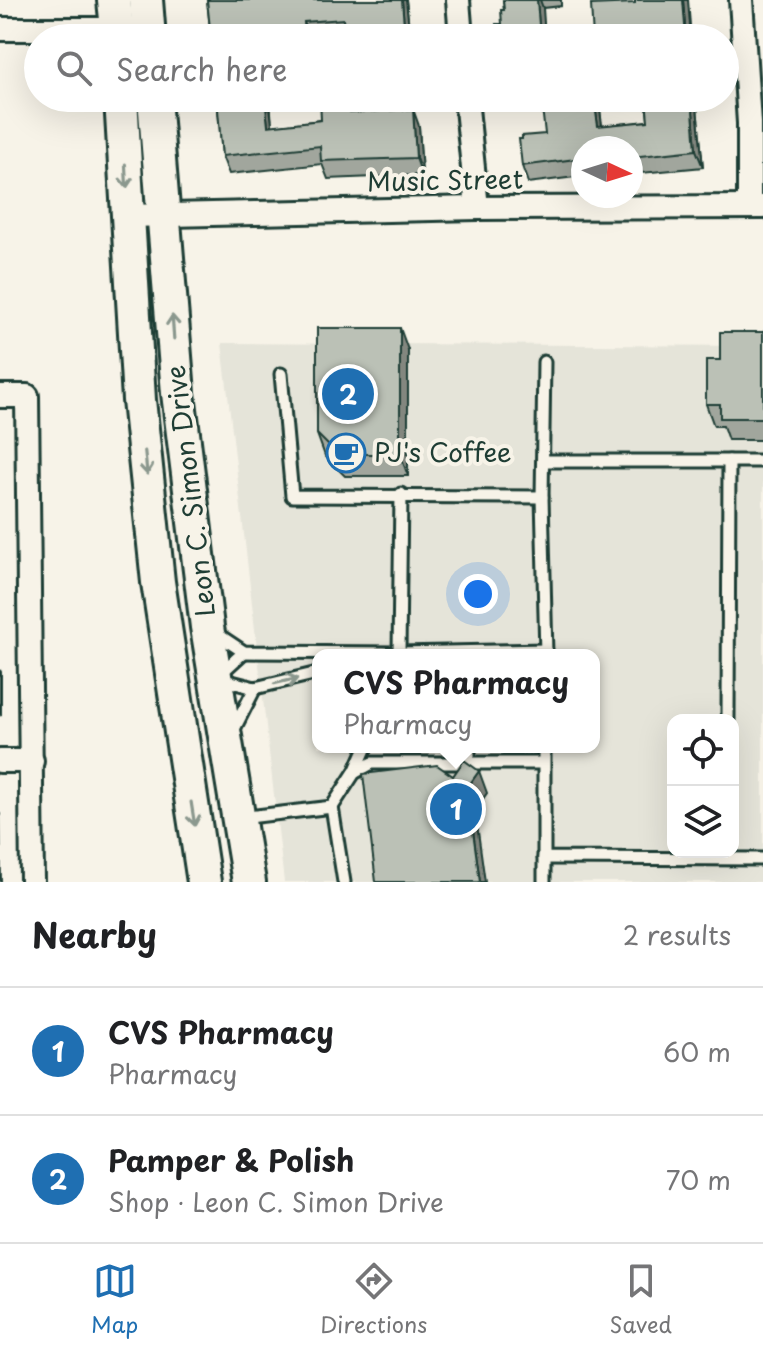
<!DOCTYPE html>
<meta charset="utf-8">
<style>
body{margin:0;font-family:"Playpen Sans",sans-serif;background:#f6f6f6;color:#202124}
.controls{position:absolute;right:24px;bottom:24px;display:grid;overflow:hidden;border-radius:16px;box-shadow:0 8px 32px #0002}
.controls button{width:72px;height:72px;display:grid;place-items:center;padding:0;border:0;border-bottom:2px solid #e0e0e0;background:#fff;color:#202124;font:40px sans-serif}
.compass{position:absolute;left:571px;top:136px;width:72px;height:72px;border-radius:50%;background:#fff;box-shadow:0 8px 32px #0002;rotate:94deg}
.you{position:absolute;left:478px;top:594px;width:28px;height:28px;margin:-20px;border:6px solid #fff;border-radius:50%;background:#1a73e8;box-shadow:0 0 0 12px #1a73e833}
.badge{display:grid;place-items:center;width:52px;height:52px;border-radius:50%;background:#1f6fb2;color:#fff;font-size:26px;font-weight:700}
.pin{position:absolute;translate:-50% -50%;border:4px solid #fff;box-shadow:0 2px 8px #0006}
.popup{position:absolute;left:312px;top:649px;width:288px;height:104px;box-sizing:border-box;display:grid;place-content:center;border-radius:16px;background:#fff;filter:drop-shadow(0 2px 6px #0005);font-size:26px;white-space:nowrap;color:#757577}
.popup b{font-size:30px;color:#202124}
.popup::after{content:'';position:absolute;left:50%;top:100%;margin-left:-16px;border:16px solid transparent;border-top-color:#fff}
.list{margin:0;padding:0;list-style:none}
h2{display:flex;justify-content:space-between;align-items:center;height:104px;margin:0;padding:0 32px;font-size:34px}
h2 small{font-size:26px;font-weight:400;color:#757577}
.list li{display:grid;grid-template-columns:52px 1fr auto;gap:24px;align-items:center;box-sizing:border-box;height:128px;padding:0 32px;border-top:2px solid #e0e0e0}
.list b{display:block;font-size:30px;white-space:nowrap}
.list p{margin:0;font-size:26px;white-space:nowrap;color:#757577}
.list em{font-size:26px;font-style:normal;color:#757577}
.icon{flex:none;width:44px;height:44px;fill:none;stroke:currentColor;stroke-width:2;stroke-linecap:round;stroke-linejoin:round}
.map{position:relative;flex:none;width:763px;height:882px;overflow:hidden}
.search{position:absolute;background:#fff;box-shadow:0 8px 32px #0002;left:24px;right:24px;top:24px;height:88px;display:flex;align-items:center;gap:20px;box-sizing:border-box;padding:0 28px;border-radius:44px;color:#757577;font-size:30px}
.sheet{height:360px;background:#fff}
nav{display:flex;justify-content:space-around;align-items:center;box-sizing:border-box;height:112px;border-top:2px solid #e0e0e0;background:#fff;font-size:22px;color:#757577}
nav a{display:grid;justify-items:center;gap:4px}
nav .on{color:#1f6fb2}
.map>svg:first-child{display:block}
.built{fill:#e5e4d9;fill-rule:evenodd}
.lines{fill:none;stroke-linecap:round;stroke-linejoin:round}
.lane-casing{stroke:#1f3d34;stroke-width:17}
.street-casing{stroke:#1f3d34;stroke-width:28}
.secondary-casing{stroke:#1f3d34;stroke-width:38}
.lane{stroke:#f7f3e8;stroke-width:11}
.street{stroke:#f7f3e8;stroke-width:22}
.secondary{stroke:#f7f3e8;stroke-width:32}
.wall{fill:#a1a69d;stroke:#1f3d34;stroke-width:2}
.shaded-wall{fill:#83877f;stroke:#1f3d34;stroke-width:2}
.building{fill:#bbc1b6;stroke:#1f3d34;stroke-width:2}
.oneway{stroke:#8b988e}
.labels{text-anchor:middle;stroke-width:8;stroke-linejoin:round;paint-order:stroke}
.street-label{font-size:26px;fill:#1f3d34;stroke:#f7f3e8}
.poi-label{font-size:26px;fill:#1f3d34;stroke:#f7f3e8;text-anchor:start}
</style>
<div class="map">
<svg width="763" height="882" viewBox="0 0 763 882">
<rect width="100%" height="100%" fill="#f7f3e8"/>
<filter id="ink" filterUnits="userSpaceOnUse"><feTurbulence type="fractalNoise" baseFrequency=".0125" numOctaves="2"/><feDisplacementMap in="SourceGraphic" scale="16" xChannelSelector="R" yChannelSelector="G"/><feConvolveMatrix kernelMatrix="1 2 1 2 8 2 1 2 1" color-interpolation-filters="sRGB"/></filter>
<g filter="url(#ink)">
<path class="built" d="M222 343 763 346V882H284ZM318 655H594V747H318ZM673 720H733V852H673Z"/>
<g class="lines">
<defs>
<g id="lane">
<polyline points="544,362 542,497 546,654"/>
<polyline points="281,374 292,496 542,497"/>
<polyline points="545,461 763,461"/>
<polyline points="214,632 244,652 399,653 546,650"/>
<polyline points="399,653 401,494"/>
<polyline points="221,673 244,652"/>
<polyline points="220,679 255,688 318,673"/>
<polyline points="728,720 729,461"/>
<polyline points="232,733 255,688"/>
<polyline points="469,747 469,762"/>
<polyline points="544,747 544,858 763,859"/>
<polyline points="355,772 366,747"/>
<polyline points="332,807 354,773 372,763 543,763"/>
<polyline points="240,818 332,807 344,882"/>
<polyline points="544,882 544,858"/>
</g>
<g id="street">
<polyline points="458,0 461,38"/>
<polyline points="741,0 749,123 749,207"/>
<polyline points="0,29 131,29"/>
<polyline points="466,98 477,208"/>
<polyline points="128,216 477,208 763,207"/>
<polyline points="0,396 27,396 32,882"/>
<polyline points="0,761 32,761"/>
</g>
<g id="secondary">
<polyline points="114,0 118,38"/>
<polyline points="146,0 149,38"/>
<polyline points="121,98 139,400 158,582 204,882"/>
<polyline points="154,98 178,393 207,627 249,882"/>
</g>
</defs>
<use href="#lane" class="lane-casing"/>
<use href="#street" class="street-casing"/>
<use href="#secondary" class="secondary-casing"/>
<use href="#lane" class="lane"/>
<use href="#street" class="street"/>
<use href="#secondary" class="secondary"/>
</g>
<g class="wall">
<polygon points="207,0 406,0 410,38 345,38 345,36 324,38 211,38"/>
<polygon points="503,0 561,0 561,6 543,8 502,24 504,10"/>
<polygon points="217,98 286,98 270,99 272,126 321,120 355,113 419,126 422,175 328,179 322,164 229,174 222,156"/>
<polygon points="641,98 696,98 703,167 631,174 631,148 583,148 583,176 528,183 522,166 545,134 599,101 602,126 648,121 646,100 642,101"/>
<polygon points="763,332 763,440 728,440 723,426 714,426 706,404 720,360"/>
<polygon points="408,350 408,476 345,476 325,456 317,434"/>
</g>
<g class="shaded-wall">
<polygon points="402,0 406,0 410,38 405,38"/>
<polygon points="537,0 540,0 543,8 545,38 540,38"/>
<polygon points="683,0 688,0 691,38 686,38"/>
<polygon points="304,22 310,38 305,38"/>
<polygon points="265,98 269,98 274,143 268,126"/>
<polygon points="349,98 354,98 356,130 350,113"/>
<polygon points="594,98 598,98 599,101 604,144 598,126"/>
<polygon points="692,98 696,98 703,167 696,150"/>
<polygon points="413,109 419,126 422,175 416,158"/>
<polygon points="400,328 408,350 408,476 400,454"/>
<polygon points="0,670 1,672 1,716 0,714"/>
<polygon points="479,771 487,793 475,810 485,882 480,882 467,788"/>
<polygon points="0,813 1,882 0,880"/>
</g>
<g class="building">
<polygon points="207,0 402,0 405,38 345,38 343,19 304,22 305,38 211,38"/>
<polygon points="503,0 537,0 540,38 497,38 496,24 502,24 501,10 504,10"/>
<polygon points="635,0 683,0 686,38 593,38 591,5 635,3"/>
<polygon points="217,98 265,98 268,126 321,120 320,98 349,98 350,113 413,109 416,158 321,161 320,146 222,156"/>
<polygon points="541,98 594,98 598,126 648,121 646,98 692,98 696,150 631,157 631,148 583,148 583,158 522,166 519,139 522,139 522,136 545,134"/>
<polygon points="317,328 400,328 400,454 337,454 317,434"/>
<polygon points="720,332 763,332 763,418 720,418 720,404 706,404 706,360 720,360"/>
<polygon points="464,760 479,771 467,788 480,882 376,882 363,774 437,765 453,776"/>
</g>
<defs><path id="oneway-shaft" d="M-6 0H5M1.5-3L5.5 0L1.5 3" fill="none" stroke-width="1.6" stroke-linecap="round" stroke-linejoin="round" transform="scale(2)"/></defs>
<g class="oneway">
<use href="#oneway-shaft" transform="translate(126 176) rotate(87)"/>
<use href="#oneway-shaft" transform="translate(173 327) rotate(-94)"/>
<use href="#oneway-shaft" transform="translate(146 463) rotate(84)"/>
<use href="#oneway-shaft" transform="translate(286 681) rotate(-13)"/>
<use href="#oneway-shaft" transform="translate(193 814) rotate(81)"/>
</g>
</g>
<defs>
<symbol id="cafe-ring" viewBox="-11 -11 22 22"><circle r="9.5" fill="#f7f3e8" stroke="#1f6fb2" stroke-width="1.5"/><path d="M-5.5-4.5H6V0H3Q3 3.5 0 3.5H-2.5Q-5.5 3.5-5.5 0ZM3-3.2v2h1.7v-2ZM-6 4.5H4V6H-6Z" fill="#1f6fb2"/></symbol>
</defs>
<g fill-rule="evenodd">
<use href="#cafe-ring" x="324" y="431" width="44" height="44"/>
</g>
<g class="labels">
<g class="street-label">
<text transform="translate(445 181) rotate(-1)" y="9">Music Street</text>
<text transform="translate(191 491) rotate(-97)" y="9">Leon C. Simon Drive</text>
</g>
<g class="poi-label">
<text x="374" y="462">PJ's Coffee</text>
</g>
</g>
</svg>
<div class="controls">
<button><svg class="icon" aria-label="locate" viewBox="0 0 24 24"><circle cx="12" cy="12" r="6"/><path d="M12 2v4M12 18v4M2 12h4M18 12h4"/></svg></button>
<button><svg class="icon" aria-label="layers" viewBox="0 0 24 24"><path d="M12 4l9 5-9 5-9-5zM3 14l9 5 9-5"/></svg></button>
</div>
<svg class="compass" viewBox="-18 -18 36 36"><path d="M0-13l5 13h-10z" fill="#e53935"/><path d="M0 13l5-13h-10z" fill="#757577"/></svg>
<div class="you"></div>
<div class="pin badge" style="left:456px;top:809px">1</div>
<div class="popup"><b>CVS Pharmacy</b>Pharmacy</div>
<div class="pin badge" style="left:348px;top:394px">2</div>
<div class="search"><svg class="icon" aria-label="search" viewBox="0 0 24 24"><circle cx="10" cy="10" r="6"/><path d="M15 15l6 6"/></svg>Search here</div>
</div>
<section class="sheet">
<h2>Nearby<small>2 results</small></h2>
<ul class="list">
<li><span class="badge">1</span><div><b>CVS Pharmacy</b><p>Pharmacy</p></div><em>60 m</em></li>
<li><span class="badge">2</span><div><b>Pamper &amp; Polish</b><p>Shop · Leon C. Simon Drive</p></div><em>70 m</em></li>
</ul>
</section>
<nav>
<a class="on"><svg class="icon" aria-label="map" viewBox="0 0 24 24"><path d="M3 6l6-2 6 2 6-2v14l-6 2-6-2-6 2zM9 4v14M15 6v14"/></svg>Map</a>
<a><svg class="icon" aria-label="directions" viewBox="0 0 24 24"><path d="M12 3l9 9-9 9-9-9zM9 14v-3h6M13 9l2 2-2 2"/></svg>Directions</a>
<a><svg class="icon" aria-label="saved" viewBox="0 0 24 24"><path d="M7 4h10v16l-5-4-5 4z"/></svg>Saved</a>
</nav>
